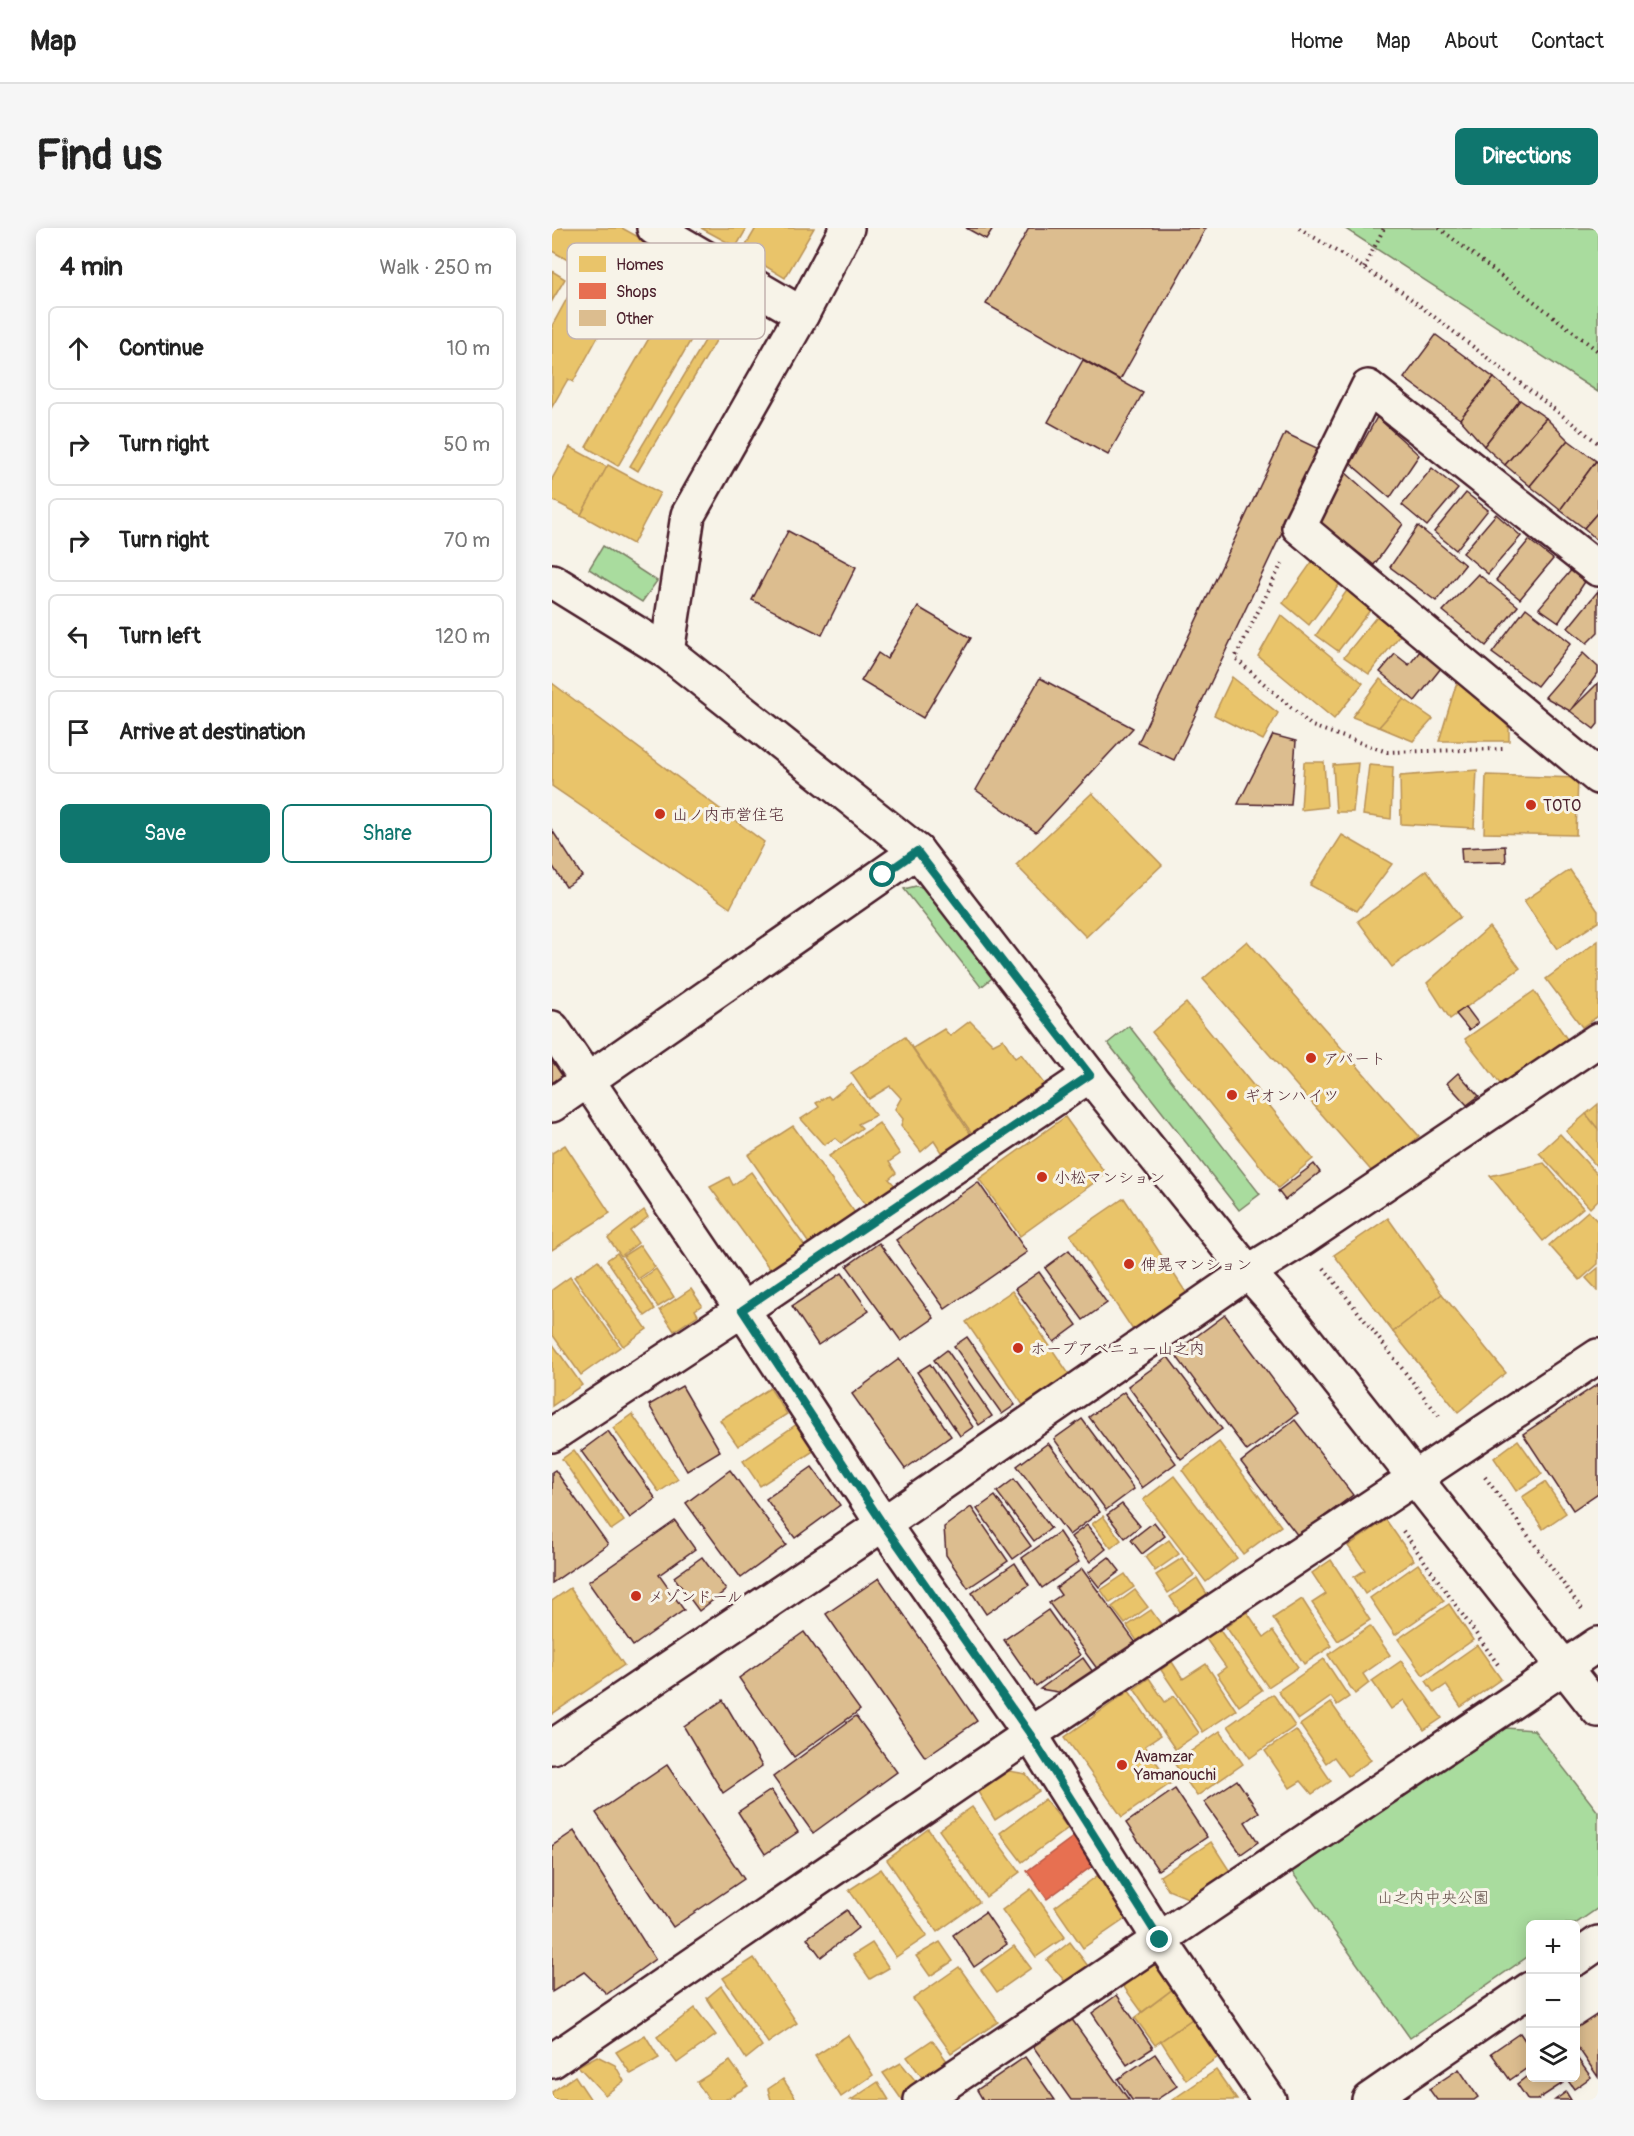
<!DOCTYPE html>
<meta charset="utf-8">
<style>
body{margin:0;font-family:Pangolin,"Klee One",sans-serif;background:#f6f6f6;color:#222}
.controls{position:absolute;right:18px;bottom:18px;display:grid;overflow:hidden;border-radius:9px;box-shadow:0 3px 15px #0003}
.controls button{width:54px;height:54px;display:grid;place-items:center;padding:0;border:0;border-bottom:2px solid #e0e0e0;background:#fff;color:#222;font:30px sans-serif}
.stop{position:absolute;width:18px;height:18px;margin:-14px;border:4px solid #0f766e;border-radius:50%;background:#fff}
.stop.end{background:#0f766e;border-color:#fff;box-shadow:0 2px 6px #0008}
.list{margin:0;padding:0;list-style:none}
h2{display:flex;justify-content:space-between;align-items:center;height:78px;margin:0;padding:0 24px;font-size:26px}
h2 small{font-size:20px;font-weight:400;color:#767676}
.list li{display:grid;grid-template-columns:39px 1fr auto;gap:18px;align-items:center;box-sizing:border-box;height:84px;margin:0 12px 12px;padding:0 12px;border:2px solid #e0e0e0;border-radius:9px}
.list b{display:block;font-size:22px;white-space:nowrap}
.list em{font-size:20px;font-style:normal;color:#767676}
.actions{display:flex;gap:12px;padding:18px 24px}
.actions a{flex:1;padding:14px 0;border:2px solid #0f766e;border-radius:9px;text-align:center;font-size:21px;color:#0f766e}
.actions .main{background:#0f766e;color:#fff}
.icon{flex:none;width:33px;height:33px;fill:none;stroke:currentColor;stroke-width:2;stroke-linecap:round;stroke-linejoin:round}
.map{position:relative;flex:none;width:1046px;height:1872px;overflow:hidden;border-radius:9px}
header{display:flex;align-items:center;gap:36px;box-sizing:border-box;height:84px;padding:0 30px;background:#fff;border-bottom:2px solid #e0e0e0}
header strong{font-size:28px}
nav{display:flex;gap:33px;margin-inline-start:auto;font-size:21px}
.intro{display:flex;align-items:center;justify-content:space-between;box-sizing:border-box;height:144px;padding:0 36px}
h1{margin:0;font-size:42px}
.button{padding:15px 27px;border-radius:9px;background:#0f766e;color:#fff;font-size:21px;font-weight:700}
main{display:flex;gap:36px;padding:0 36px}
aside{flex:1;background:#fff;border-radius:9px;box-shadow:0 3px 15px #0003}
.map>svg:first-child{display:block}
.green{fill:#a9dc9e;stroke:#7a7e64;stroke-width:1.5}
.homes{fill:#e9c46a;stroke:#b99257;stroke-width:1.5}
.shops{fill:#e76f51;stroke:#b85746;stroke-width:1.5}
.building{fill:#dcbd8f;stroke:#4a1f2b;stroke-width:1.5}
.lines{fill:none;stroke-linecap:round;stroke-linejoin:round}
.street-casing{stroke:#4a1f2b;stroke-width:38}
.secondary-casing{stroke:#4a1f2b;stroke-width:38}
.path{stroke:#4a1f2b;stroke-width:4;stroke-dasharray:1.5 4.5;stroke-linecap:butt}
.street{stroke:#f7f3e8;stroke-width:33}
.secondary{stroke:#f7f3e8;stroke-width:33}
.route{stroke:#0f766e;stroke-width:8}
.poi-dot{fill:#c8321e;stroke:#f7f3e8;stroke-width:2}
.labels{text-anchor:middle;stroke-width:6;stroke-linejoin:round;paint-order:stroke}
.poi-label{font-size:16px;fill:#4a1f2b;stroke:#f7f3e8;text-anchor:start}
.park-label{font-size:16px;fill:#624e48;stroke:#f7f3e8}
.key{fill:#f7f3e8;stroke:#c3b3af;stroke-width:1.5}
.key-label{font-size:16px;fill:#4a1f2b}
</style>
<header>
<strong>Map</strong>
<nav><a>Home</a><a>Map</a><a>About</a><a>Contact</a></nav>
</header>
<div class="intro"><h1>Find us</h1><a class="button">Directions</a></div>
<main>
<aside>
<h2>4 min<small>Walk · 250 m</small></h2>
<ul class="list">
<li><svg class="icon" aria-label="ahead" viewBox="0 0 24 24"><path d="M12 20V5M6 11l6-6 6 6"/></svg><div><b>Continue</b></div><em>10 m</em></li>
<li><svg class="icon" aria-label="right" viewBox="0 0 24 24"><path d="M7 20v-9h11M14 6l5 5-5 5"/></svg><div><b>Turn right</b></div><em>50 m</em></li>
<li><svg class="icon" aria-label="right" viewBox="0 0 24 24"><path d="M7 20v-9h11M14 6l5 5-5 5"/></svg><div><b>Turn right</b></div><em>70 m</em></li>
<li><svg class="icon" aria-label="left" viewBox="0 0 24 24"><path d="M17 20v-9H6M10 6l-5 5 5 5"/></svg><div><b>Turn left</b></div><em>120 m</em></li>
<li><svg class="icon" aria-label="arrive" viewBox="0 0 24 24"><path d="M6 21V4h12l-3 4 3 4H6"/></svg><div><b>Arrive at destination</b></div></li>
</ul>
<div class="actions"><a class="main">Save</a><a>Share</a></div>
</aside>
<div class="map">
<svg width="1046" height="1872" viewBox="0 0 1046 1872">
<rect width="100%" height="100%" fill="#f7f3e8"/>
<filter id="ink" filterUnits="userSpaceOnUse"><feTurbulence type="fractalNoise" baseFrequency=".0167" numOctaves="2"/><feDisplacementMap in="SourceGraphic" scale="12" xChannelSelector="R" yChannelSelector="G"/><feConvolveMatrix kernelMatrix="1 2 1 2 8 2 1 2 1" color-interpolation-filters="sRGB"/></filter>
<g filter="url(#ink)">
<g class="green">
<polygon points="792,0 1046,0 1046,164"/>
<polygon points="51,318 105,353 90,374 37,341"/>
<polygon points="364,658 378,661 449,743 429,759 352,661"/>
<polygon points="577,798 708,966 687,982 556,815"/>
<polygon points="954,1500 982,1502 1046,1584 1046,1680 1023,1696 978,1696 978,1727 858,1810 740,1644"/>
</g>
<g class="homes">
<polygon points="0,0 70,0 110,22 82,70 0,23"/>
<polygon points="149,0 195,0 184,19"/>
<polygon points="204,0 262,0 233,50 190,24"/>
<polygon points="137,41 169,60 66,238 34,219"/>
<polygon points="0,43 13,51 0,73"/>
<polygon points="24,54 64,76 21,154 16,151 0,179 0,98"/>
<polygon points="179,69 189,71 86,243 78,238"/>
<polygon points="18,219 55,239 29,287 0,272 0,251"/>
<polygon points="56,237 108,265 81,316 29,287"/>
<polygon points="762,331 789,354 757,397 731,375"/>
<polygon points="796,361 819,381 786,423 764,407"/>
<polygon points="729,387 811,455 782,491 706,428"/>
<polygon points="825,388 849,406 817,446 792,429"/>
<polygon points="908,444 957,500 957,513 887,513"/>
<polygon points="680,449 726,485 711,512 662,487"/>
<polygon points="828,451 852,471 827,499 800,489"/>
<polygon points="0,455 212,614 178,680 0,558"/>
<polygon points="852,471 881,491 861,513 827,499"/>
<polygon points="752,534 772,534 775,579 749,582"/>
<polygon points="806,535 801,584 784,584 781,537"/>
<polygon points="817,537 841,539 839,591 811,587"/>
<polygon points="925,542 922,600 849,596 848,548"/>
<polygon points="934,547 1026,550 1024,607 932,605"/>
<polygon points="540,565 610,637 534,709 464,637"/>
<polygon points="790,607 840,636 805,683 758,657"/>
<polygon points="875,642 908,689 840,739 806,693"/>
<polygon points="1018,642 1046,683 1046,694 1005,721 972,673"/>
<polygon points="937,699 968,740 898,791 875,755"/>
<polygon points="695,713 867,908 823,947 651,751"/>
<polygon points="1046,713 1046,788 1030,799 994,751"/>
<polygon points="982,763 1015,811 949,857 913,811"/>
<polygon points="634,775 761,931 726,960 600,804"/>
<polygon points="418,793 441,816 451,811 463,830 469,826 493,857 421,907 361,820 392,801 398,808"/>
<polygon points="353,809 420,908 392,929 382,913 369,924 349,898 351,891 343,881 349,870 338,858 317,871 299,845"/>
<polygon points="299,855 324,887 306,896 310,900 289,915 283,910 272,917 249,891 267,879 264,875 276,868 279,871"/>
<polygon points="1046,876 1046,901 1034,886"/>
<polygon points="1034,886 1046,901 1046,940 1014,903"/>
<polygon points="513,889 554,946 468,1008 427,951"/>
<polygon points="327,895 348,926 337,934 344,945 337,951 345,960 315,979 277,928"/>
<polygon points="241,898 306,989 260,1020 196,927"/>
<polygon points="1008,906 1046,947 1046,972 1038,980 987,925"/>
<polygon points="13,917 58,985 0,1022 0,925"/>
<polygon points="992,935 1031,980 991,1013 938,948"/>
<polygon points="199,944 257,1024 223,1048 158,959 177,949 181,957"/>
<polygon points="572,970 635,1066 581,1102 518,1007"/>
<polygon points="92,982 96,989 78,1003 86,1015 69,1028 56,1010"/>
<polygon points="1036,983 1046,994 1046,1036 1028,1052 997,1017"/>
<polygon points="836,990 890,1066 841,1104 782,1027"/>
<polygon points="88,1017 103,1039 86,1051 71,1028"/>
<polygon points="65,1025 103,1081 93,1088 55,1032"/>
<polygon points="46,1032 95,1101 71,1118 22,1049"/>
<polygon points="1046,1040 1046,1063 1034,1050"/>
<polygon points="104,1041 122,1069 106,1079 88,1052"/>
<polygon points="18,1049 68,1119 29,1147 0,1106 0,1062"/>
<polygon points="139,1061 150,1077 143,1082 146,1087 122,1103 108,1082"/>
<polygon points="460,1063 517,1146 471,1177 414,1094"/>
<polygon points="890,1066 954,1145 906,1184 841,1104"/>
<polygon points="0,1115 30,1157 0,1178"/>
<polygon points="218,1160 235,1186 186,1218 168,1192"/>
<polygon points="80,1186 126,1251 107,1264 61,1200"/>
<polygon points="245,1196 263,1222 208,1258 191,1233"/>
<polygon points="966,1212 990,1246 964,1263 942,1230"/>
<polygon points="667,1214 729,1298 691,1326 630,1242"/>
<polygon points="22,1222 72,1293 59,1302 10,1231"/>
<polygon points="622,1248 685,1330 654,1354 591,1272"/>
<polygon points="993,1254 1014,1285 991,1301 970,1269"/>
<polygon points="551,1288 569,1312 559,1320 540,1296"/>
<polygon points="834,1292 862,1332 813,1366 802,1349 813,1342 796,1318"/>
<polygon points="617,1312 627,1326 603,1343 593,1329"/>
<polygon points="630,1330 642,1347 616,1365 604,1347"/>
<polygon points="779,1332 818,1392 786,1413 760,1375 774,1366 760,1345"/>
<polygon points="866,1336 892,1373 843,1407 818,1370"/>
<polygon points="573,1346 582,1359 558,1375 549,1362"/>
<polygon points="645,1350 655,1366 629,1385 618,1369"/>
<polygon points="18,1360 72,1437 0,1486 0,1373"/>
<polygon points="583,1362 596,1379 573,1396 560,1379"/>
<polygon points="750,1371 780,1418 752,1436 721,1390"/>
<polygon points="897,1376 921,1412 871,1447 846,1411"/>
<polygon points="599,1382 609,1396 585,1413 575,1398"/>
<polygon points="695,1384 712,1409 721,1403 746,1439 716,1459 674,1399"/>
<polygon points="818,1398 838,1427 811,1446 817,1455 803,1466 776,1427"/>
<polygon points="667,1401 710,1462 687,1478 665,1446 674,1439 654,1411"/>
<polygon points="925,1417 949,1451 909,1479 894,1457 882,1465 874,1453"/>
<polygon points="772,1431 797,1469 785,1477 779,1469 746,1492 726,1463"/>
<polygon points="849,1433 890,1490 872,1502 852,1472 839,1481 820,1453"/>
<polygon points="620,1434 631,1451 654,1436 684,1482 651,1504 609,1442"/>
<polygon points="597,1450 613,1474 622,1468 647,1505 623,1521 582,1461"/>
<polygon points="577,1463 608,1508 593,1518 619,1555 570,1589 513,1509"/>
<polygon points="721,1466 743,1498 698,1530 676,1498"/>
<polygon points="779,1475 819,1532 796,1548 782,1529 774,1535 748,1497"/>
<polygon points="744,1502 779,1553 760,1566 749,1553 738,1560 713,1523"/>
<polygon points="668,1503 691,1536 645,1568 622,1535"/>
<polygon points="457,1543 474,1546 487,1563 443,1592 426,1564"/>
<polygon points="493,1571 516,1600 470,1634 448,1605"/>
<polygon points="420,1579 468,1644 434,1669 387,1602"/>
<polygon points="376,1601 427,1674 385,1704 335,1632"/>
<polygon points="659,1614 679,1645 638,1671 616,1662 608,1648"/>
<polygon points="329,1641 375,1708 344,1729 297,1662"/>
<polygon points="549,1645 579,1687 531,1720 503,1679"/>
<polygon points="479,1661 513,1709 484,1729 450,1682"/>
<polygon points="388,1714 401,1733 378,1748 364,1728"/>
<polygon points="518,1714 542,1746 521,1763 495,1732"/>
<polygon points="320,1715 337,1740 318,1751 301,1727"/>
<polygon points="462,1718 479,1740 445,1764 429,1742"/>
<polygon points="610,1724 629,1755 590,1784 569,1755"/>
<polygon points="202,1730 245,1795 216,1815 171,1750"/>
<polygon points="407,1739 446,1794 399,1825 361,1771"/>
<polygon points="629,1755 646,1787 603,1817 583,1790"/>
<polygon points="169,1758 210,1818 194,1831 155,1770"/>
<polygon points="143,1780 164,1807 125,1835 105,1809"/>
<polygon points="646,1787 673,1824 634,1852 609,1813"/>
<polygon points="93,1807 107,1830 79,1846 64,1824"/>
<polygon points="296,1807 321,1847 289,1869 263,1828"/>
<polygon points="380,1812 400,1840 375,1856 355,1829"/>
<polygon points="45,1828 63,1837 72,1853 53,1867 26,1838"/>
<polygon points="178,1833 196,1858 173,1872 157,1872 145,1854"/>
<polygon points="349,1835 371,1862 355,1872 350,1872 331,1845"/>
<polygon points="664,1842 685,1872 620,1872"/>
<polygon points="23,1848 39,1872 0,1872 0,1864"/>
<polygon points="231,1851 245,1872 219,1872 216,1861"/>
<polygon points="326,1854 337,1872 299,1872"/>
</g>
<polygon class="shops" points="521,1609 543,1636 495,1671 475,1643"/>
<g class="building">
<polygon points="414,0 441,0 434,11"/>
<polygon points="477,0 654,0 568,152 434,76"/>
<polygon points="884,107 942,150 908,191 852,150"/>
<polygon points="531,132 591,165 556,227 496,194"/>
<polygon points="942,150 968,172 932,218 908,191"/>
<polygon points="968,172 994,190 953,237 932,218"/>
<polygon points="825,189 867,227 838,270 799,236"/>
<polygon points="994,190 1016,212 978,258 953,237"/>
<polygon points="733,205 769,222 622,532 586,515"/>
<polygon points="1016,212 1044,233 1008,282 978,258"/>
<polygon points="1044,233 1046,235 1046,284 1032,300 1008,282"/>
<polygon points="880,240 906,261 875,298 850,277"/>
<polygon points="793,244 851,296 822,337 764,291"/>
<polygon points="914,265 936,282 904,322 882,304"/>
<polygon points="1046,284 1046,313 1032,300"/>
<polygon points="944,286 969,308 936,346 911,325"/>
<polygon points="866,298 913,337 884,373 838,339"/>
<polygon points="236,303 304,339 270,407 200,372"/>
<polygon points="977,312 1001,331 968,371 944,352"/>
<polygon points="1021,340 1034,352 1007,394 987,380"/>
<polygon points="926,346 966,378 934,418 891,383"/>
<polygon points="1046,363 1046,404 1035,415 1016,400"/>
<polygon points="366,379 419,410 371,490 309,453 326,425 335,431"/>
<polygon points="974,380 1019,415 985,458 940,425"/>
<polygon points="868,423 889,440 863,473 828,444 843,426 857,437"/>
<polygon points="1031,425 1046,439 1046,445 1018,483 993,469"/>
<polygon points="488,450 581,500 484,604 424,562"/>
<polygon points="1046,455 1046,496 1042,501 1018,483"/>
<polygon points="721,507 744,513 739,577 686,576"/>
<polygon points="0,602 30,648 14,659 0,637"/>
<polygon points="953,618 954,634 910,635 909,620"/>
<polygon points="914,779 926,795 917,802 904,786"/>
<polygon points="0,832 15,854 0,864"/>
<polygon points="906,845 927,868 915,877 895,855"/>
<polygon points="762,936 768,944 733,972 726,963"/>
<polygon points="426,954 475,1024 393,1081 344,1012"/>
<polygon points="327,1015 382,1090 349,1113 295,1038"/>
<polygon points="517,1022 555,1075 531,1092 493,1040"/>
<polygon points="487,1044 525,1097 502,1114 463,1061"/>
<polygon points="290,1045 317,1083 266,1117 240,1078"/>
<polygon points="673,1087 746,1185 695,1223 622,1125"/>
<polygon points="415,1109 463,1177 450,1186 402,1118"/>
<polygon points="395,1122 440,1188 427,1197 382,1132"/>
<polygon points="616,1129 670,1201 629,1231 576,1158"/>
<polygon points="347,1131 399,1208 353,1241 300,1166"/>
<polygon points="378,1136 421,1199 408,1208 365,1144"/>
<polygon points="1046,1156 1046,1265 1021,1282 971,1206"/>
<polygon points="130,1158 168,1223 135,1243 97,1177"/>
<polygon points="572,1164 624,1235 590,1260 537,1189"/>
<polygon points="530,1191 582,1261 554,1282 502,1211"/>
<polygon points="743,1192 801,1267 746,1308 689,1234"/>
<polygon points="56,1203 104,1271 78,1290 29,1223"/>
<polygon points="496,1215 548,1284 517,1307 465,1238"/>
<polygon points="260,1239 288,1277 243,1310 214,1271"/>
<polygon points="3,1242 56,1316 0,1355 0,1244"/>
<polygon points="178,1242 234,1317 189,1350 134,1275"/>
<polygon points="462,1251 499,1300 482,1313 445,1264"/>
<polygon points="443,1268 479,1318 461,1331 425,1281"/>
<polygon points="570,1276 588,1298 573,1310 555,1287"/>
<polygon points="419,1279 456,1333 416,1360 394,1327 392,1299"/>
<polygon points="123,1293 143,1321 107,1347 132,1382 81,1418 36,1354"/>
<polygon points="602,1294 613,1308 590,1326 579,1312"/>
<polygon points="535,1297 554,1321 538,1334 519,1309"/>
<polygon points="507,1304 527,1334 490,1360 470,1330"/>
<polygon points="150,1329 174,1362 147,1383 122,1349"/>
<polygon points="557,1329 568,1343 547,1359 536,1345"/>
<polygon points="463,1335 477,1357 434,1386 420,1365"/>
<polygon points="530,1341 584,1415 546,1442 497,1375 509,1367 504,1360"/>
<polygon points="327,1350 425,1493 373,1529 274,1386"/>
<polygon points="496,1382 528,1427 484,1458 452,1412"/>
<polygon points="252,1404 308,1482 242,1529 187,1450"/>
<polygon points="531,1430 541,1444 512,1465 488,1461"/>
<polygon points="171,1472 210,1538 171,1565 132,1499"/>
<polygon points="304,1488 345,1544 261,1605 221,1549"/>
<polygon points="115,1537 192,1651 121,1699 44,1585"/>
<polygon points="685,1552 707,1584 693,1594 706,1614 689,1626 652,1574"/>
<polygon points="623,1561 655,1609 606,1642 574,1595"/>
<polygon points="219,1562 246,1604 213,1626 186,1584"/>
<polygon points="22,1603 103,1731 55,1766 32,1744 0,1764 0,1618"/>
<polygon points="295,1682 306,1700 269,1729 255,1710"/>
<polygon points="433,1684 455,1716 422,1739 401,1707"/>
<polygon points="565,1767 601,1820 575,1837 540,1785"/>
<polygon points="1046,1786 1046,1849 1023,1815 1023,1801"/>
<polygon points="519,1790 577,1872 519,1872 480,1817"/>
<polygon points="968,1805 978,1820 978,1838 958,1852 939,1825"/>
<polygon points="603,1826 625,1858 604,1872 580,1872 566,1851"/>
<polygon points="1023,1827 1039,1849 1022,1861 1014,1850 1023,1850"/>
<polygon points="473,1829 503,1872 431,1872 425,1862"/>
<polygon points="907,1841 926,1869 922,1872 885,1872 877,1861"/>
<polygon points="978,1846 978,1850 1007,1850 1011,1855 985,1872 976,1872 965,1856"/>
<polygon points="1014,1864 1019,1872 1003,1872"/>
</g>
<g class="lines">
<defs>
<g id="street">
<polyline points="102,0 250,86 136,287 115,424"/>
<polyline points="250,86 295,0"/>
<polyline points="1046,341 816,159 747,299 1046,549"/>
<polyline points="0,353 115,424 365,623 543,854 696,1044 750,1011 1046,812"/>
<polyline points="0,800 194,1087 331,1296 478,1506 608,1712 717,1872"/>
<polyline points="0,877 365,623"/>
<polyline points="0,1207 190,1082 538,847"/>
<polyline points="1023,1731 1046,1715"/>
<polyline points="0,1833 478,1506 1046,1128"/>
<polyline points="369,1872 1046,1416"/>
<polyline points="817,1872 978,1761"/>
</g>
<polyline id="secondary" points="0,1519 331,1296 696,1044 732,1084 1046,1482"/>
</defs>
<use href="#street" class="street-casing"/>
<use href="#secondary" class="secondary-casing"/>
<g class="path">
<polyline points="747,0 850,64 1046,215"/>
<polyline points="887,0 1046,123"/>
<polyline points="812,40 832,0"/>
<polyline points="730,335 683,430 760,498 835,524 951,521"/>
<polyline points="772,1040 887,1188"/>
<polyline points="933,1249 1030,1381"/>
<polyline points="851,1303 947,1438"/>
</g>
<use href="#street" class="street"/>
<use href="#secondary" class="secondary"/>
</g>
</g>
<g class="lines" filter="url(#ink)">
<polyline class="route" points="331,647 365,623 538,847 190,1082 331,1296 478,1506 608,1712"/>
</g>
<g class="poi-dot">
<circle cx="979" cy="577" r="6"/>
<circle cx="108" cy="586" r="6"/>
<circle cx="759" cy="830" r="6"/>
<circle cx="680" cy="867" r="6"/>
<circle cx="490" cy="949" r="6"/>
<circle cx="577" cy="1036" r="6"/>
<circle cx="466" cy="1120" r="6"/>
<circle cx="84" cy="1368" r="6"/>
<circle cx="570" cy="1537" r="6"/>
</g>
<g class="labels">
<g class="poi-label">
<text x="991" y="583">TOTO</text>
<text x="120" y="592">山ノ内市営住宅</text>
<text x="771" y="836">アパート</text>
<text x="692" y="873">ギオンハイツ</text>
<text x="502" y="955">小松マンション</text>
<text x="589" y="1042">伸晃マンション</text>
<text x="478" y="1126">ホープアベニュー山之内</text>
<text x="96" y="1374">メゾンドール</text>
<text x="582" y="1534">Avamzar<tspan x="582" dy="18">Yamanouchi</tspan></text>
</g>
<g class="park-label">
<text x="881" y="1675">山之内中央公園</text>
</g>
</g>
<rect x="15" y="15" width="198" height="96" rx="9" class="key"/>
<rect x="27" y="28" width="27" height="16" fill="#e9c46a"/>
<rect x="27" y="55" width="27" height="16" fill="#e76f51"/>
<rect x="27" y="82" width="27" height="16" fill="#dcbd8f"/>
<g class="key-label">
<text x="64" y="42">Homes</text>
<text x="64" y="69">Shops</text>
<text x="64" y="96">Other</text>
</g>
</svg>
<div class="controls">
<button>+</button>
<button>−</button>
<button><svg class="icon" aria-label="layers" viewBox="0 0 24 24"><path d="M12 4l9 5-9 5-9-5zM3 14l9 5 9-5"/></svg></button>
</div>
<div class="stop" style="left:331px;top:647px"></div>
<div class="stop end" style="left:608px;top:1712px"></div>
</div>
</main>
